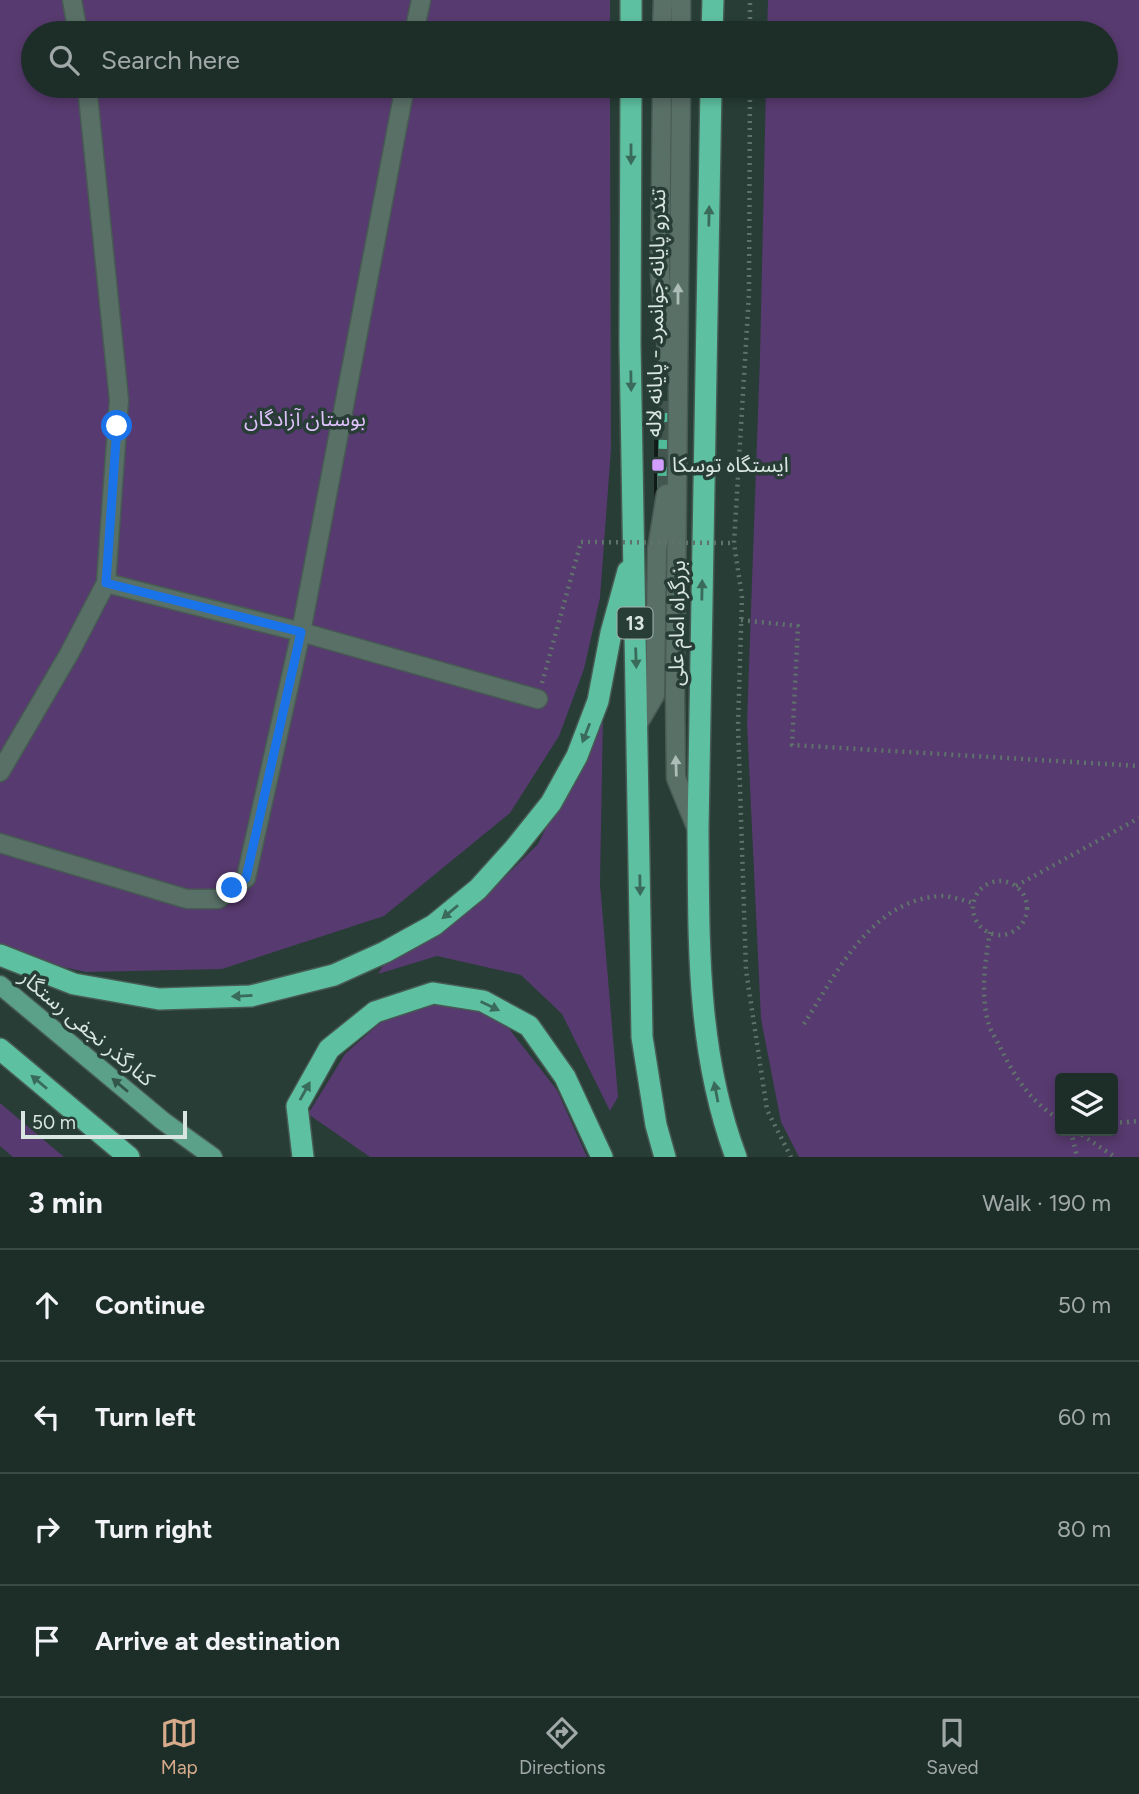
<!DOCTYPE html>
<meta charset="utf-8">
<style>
body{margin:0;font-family:Figtree,"Noto Sans Arabic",sans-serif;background:#2a3a34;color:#f1f3f6}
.controls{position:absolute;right:21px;bottom:21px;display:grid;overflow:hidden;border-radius:7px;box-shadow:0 4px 10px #0003}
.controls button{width:63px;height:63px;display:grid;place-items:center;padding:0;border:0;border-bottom:2px solid #3b4a45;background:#1d2e28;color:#f1f3f6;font:35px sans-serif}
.scale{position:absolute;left:21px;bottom:18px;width:166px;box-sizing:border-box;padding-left:7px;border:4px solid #d8e5e0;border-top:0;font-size:19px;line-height:24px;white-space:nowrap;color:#d8e5e0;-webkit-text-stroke:5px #273d35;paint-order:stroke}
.stop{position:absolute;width:21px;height:21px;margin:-16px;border:5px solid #1a73e8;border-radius:50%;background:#fff}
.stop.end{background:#1a73e8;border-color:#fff;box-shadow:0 2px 7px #0008}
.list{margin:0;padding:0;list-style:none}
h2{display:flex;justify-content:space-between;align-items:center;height:91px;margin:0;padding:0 28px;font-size:30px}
h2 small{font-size:23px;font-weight:400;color:#a0a8a8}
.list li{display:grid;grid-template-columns:46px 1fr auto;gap:21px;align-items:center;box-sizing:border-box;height:112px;padding:0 28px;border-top:2px solid #3b4a45}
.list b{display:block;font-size:26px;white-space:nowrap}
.list em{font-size:23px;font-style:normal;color:#a0a8a8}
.icon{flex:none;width:38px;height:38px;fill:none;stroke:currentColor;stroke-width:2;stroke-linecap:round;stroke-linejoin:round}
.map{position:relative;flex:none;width:1139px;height:1157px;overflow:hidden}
.search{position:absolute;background:#1d2e28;box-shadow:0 4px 10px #0003;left:21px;right:21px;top:21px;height:77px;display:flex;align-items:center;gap:18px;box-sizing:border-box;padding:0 24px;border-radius:38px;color:#a0a8a8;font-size:26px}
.sheet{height:539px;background:#1d2e28}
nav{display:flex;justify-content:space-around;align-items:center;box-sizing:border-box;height:98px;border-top:2px solid #3b4a45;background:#1d2e28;font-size:19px;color:#a0a8a8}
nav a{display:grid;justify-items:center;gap:4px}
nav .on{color:#d6ab8b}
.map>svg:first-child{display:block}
.green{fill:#573a6f;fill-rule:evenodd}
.building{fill:#4fbb99;filter:url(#shadow)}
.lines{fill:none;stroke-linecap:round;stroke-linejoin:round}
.minor-tunnel{stroke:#42564f;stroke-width:18;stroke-dasharray:18 9;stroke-linecap:butt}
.minor-casing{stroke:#475a53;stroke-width:21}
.major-casing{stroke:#475a53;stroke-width:21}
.highway-casing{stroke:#475a53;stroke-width:24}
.path{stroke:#5f726b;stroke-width:4.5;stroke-dasharray:2 5;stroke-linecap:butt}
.minor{stroke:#597067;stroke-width:18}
.major{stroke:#5ba089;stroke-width:18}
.highway{stroke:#5dc0a0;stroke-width:21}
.path-bridge{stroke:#5f726b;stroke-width:4.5;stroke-dasharray:2 5;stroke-linecap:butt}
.oneway{fill:#3a6b5a}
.oneway2{fill:#acbcb6}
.oneway3{fill:#34564a}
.route{stroke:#1a73e8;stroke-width:9}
.poi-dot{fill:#d19dfe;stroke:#273d35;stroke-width:2.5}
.labels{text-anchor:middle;stroke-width:7;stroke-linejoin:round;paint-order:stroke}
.shield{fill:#273d35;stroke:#a3b3ad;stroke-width:2}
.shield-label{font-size:19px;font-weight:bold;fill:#d8e5e0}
.street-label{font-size:21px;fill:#d8e5e0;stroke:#273d35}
.park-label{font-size:21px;fill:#dfc1fb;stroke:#273d35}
.poi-label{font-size:21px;fill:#d8e5e0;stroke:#273d35;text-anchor:start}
</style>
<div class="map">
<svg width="1139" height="1157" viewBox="0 0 1139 1157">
<defs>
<filter id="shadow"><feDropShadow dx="-6" dy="6" stdDeviation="2" flood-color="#0009"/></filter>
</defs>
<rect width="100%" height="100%" fill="#273d35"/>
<g class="green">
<polygon points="0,0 610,0 610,33 33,33 33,86 610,86 611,449 600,598 584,669 559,736 510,813 384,916 222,969 86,972 14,956 0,943"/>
<path d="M768 0H1139V1157H799L781 1122 761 1019 747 723 760 356 766 86H1106V33H767ZM1060 1078H1113V1131H1060Z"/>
<polygon points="603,715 600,884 618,1097 610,1111 562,1014 521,975 437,956 378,974 386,961 475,907 538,844"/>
<polygon points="448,1000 499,1016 557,1090 587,1157 370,1157 308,1114 345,1054 389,1015"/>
<polygon points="0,1103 64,1157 13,1157 0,1146"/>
</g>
<polygon class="building" points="660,405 679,405 676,490 657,489"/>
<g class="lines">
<polyline class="minor-tunnel" points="666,494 668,401"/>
<defs>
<g id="minor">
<polyline points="72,0 78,33"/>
<polyline points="414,33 421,0"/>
<polyline points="662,33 663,0"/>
<polyline points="681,33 681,0"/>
<polyline points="662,86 660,275 668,362"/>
<polyline points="681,86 675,694 676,778 696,827"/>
<polyline points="106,583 301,632 405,86"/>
<polyline points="638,724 655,695 657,549 666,494"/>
<polyline points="0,772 69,654 106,583 119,400 87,86"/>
<polyline points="0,843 187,899 218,899 246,878 301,632 538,699"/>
</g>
<polyline id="major" points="0,985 163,1121 213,1157"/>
<g id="highway">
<polyline points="631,33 631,0"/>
<polyline points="712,33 713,0"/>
<polyline points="631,86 630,344 642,1037 656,1125 665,1157"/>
<path d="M711 86 698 830C699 943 696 1050 736 1157"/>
<polyline points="0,955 74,984 159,999 251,996 334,975 385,952 434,925 478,889 515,848 551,803 577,756 598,701 611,633 628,571"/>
<polyline points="0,1049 129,1157"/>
<polyline points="303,1157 297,1106 329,1049 375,1012 433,993 483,1001 529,1026 565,1077 602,1157"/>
</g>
</defs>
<use href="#minor" class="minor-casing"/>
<use href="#major" class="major-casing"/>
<use href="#highway" class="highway-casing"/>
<g class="path">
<polyline points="750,33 750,0"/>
<polyline points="750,86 749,293 734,543 742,597 738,725 746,970 767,1110 791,1157"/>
<polyline points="741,620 798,626 792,745 1139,766"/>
<polyline points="542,683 581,542"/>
<circle cx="1000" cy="908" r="27"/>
<polyline points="1016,886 1139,818"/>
<path d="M990 932C985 961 980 996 989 1025 991 1032 996 1039 999 1045 1015 1078 1029 1100 1060 1120"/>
<path d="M804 1024C837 972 872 899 942 896 952 896 964 901 974 903"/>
<polyline points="1113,1123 1139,1121"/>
<polyline points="1071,1131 1077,1157"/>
<polyline points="1076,1131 1115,1157"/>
</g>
<use href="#minor" class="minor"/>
<use href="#major" class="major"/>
<use href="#highway" class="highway"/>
<polyline class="path-bridge" points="581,542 734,543"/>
</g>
<defs><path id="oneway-solid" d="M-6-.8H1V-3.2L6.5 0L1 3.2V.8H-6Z" transform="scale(1.75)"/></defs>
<g class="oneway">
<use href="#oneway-solid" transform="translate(631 154) rotate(90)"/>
<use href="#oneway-solid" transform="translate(709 216) rotate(-89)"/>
<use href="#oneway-solid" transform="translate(631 381) rotate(89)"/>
<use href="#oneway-solid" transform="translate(702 590) rotate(-89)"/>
<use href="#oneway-solid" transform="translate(636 658) rotate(88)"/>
<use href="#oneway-solid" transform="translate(586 733) rotate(111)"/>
<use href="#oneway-solid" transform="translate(640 885) rotate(89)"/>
<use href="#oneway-solid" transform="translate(450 912) rotate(140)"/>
<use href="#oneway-solid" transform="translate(242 996) rotate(177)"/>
<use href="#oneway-solid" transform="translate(490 1006) rotate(26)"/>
<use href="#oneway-solid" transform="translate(39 1082) rotate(-140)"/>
<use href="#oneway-solid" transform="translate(305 1091) rotate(-61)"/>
<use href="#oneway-solid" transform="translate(716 1092) rotate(-101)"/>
</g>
<g class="oneway2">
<use href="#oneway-solid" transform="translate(678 294) rotate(-90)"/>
<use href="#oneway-solid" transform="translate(676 766) rotate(-92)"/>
</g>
<use class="oneway3" href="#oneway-solid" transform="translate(120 1085) rotate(-140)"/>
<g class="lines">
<polyline class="route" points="117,426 106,583 301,632 246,878 232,888"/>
</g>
<rect class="poi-dot" x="651" y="458" width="14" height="14" rx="3.5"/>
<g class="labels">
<rect class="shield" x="617.5" y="607.5" width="35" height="31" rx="5"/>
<g class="shield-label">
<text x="635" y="630">13</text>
</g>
<g class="street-label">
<text transform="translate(656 313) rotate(-89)" y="7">تندرو پایانه جوانمرد - پایانه لاله</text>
<text transform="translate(677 623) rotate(-89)" y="7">بزرگراه امام علی</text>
<text transform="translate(87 1028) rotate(40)" y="7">کنارگذر نجفی رستگار</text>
</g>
<g class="park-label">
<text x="305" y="426">بوستان آزادگان</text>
</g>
<g class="poi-label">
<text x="672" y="472">ایستگاه توسکا</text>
</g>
</g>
</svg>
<div class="controls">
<button><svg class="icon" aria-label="layers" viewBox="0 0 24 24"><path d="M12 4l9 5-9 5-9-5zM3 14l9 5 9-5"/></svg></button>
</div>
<div class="scale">50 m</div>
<div class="stop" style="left:117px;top:426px"></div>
<div class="stop end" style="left:232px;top:888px"></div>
<div class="search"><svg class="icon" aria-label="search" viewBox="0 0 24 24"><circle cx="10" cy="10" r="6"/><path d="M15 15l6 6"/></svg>Search here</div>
</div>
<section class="sheet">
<h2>3 min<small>Walk · 190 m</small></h2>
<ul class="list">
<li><svg class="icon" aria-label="ahead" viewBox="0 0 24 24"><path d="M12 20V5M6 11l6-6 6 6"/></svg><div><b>Continue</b></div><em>50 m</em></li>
<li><svg class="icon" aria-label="left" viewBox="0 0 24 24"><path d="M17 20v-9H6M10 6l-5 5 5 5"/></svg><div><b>Turn left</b></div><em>60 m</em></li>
<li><svg class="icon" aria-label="right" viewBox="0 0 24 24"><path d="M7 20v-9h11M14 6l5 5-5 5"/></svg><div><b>Turn right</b></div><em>80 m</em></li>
<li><svg class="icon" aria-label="arrive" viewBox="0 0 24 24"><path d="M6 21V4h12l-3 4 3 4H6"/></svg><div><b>Arrive at destination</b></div></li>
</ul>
</section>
<nav>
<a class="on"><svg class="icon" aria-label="map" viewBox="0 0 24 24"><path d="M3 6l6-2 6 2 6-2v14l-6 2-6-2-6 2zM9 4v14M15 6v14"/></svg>Map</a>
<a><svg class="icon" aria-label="directions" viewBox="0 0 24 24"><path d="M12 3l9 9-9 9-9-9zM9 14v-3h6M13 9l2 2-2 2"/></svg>Directions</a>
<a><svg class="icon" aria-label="saved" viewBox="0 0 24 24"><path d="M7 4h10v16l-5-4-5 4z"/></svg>Saved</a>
</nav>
